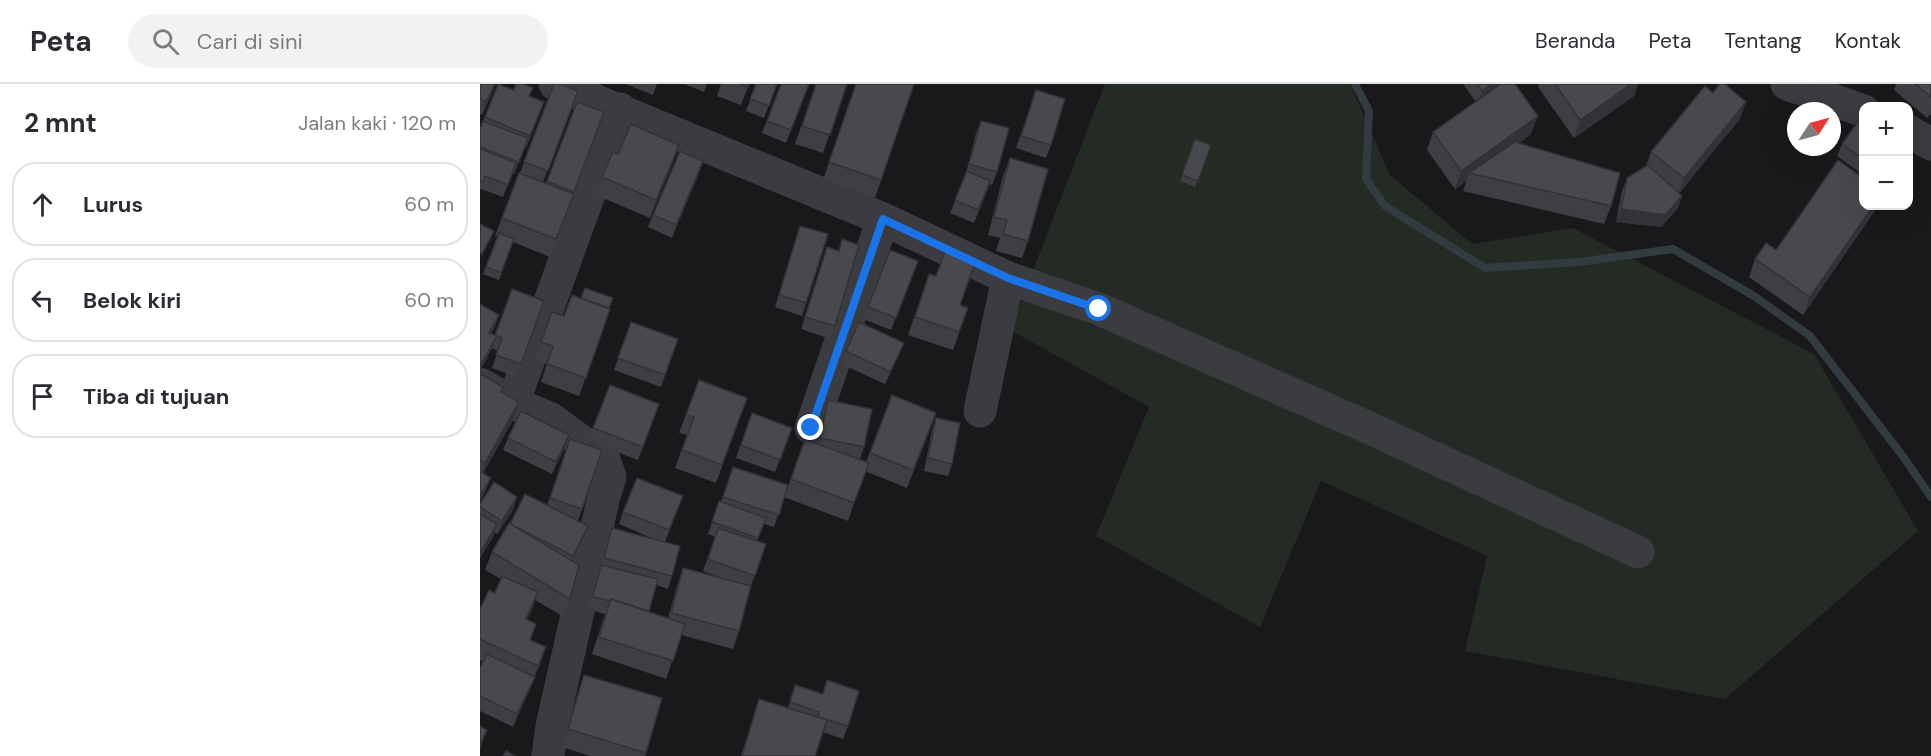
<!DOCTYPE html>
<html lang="id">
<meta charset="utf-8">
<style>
body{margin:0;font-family:"DM Sans",sans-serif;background:#f2f2f3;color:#2b2b33}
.controls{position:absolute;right:18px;top:18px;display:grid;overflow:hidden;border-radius:12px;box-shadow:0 6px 24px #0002}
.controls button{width:54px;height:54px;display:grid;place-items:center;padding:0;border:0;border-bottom:2px solid #e1e1e2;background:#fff;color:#2b2b33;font:30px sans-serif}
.compass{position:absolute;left:1307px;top:18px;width:54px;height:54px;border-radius:50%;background:#fff;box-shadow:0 6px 24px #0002;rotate:54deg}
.stop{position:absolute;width:18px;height:18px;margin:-14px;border:4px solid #1a73e8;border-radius:50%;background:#fff}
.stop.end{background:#1a73e8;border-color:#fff;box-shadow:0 2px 6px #0008}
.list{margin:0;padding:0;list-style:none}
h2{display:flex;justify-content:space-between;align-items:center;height:78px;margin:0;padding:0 24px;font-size:26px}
h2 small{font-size:20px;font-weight:400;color:#7c7c81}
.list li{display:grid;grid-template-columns:39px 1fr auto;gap:18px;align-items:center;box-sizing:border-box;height:84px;margin:0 12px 12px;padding:0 12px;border:2px solid #e1e1e2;border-radius:24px}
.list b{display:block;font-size:22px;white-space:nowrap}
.list em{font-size:20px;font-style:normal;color:#7c7c81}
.icon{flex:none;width:33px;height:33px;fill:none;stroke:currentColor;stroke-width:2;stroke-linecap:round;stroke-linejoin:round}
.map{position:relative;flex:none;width:1451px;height:672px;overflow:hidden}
header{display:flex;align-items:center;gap:36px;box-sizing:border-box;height:84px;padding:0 30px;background:#fff;border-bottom:2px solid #e1e1e2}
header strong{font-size:28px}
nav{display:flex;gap:33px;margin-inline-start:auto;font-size:21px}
.search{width:420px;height:54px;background:#f2f2f3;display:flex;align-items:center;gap:15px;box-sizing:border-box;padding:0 21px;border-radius:33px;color:#7c7c81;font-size:22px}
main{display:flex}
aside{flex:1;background:#fff}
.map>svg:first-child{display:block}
.green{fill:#232b24}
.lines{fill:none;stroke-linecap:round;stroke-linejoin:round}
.stream{stroke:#323b40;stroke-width:8}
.minor{stroke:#3a3c40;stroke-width:33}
.wall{fill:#3e3f42}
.shaded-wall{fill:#323336}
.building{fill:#48494d;stroke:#323336;stroke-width:1.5}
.route{stroke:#1a73e8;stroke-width:8}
</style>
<header>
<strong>Peta</strong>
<div class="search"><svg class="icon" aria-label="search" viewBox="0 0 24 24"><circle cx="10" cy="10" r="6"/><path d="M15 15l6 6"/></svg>Cari di sini</div>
<nav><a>Beranda</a><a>Peta</a><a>Tentang</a><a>Kontak</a></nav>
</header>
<main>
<aside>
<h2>2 mnt<small>Jalan kaki · 120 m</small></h2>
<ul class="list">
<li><svg class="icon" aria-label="ahead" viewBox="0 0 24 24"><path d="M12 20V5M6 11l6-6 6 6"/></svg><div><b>Lurus</b></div><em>60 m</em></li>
<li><svg class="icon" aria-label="left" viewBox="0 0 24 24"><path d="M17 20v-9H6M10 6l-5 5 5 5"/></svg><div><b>Belok kiri</b></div><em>60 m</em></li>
<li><svg class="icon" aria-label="arrive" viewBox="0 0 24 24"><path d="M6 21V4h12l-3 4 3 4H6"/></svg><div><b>Tiba di tujuan</b></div></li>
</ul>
</aside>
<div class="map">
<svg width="1451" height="672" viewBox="0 0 1451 672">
<rect width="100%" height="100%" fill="#19191b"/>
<polygon class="green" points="625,0 870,0 910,91 992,160 1093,144 1334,270 1438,447 1245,615 985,567 1007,472 841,397 780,543 616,452 669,323 530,246"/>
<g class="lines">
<polyline class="stream" points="875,0 889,27 886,95 905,122 1005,184 1099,178 1193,165 1274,212 1330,252 1422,371 1451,413"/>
<g class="minor">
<polyline points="75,0 403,135 528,194 619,225 885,342 1158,468"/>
<polyline points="1307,0 1384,27"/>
<polyline points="1428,47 1451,60"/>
<polyline points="0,300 33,319 71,335 123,373 130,393 124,412 72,642 68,672"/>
<polyline points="33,319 140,25"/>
<polyline points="500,327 528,194"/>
<polyline points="331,344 403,135"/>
</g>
</g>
<g class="wall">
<polygon points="0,0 13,7 2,31 0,30"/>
<polygon points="18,0 64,18 46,64 44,64 34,90 32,90 23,113 1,105 0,106 0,45"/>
<polygon points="74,0 98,7 63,98 66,99 97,18 124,28 70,173 33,158 19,196 3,190 18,152 15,152 39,89 40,89"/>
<polygon points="146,0 177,0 173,11"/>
<polygon points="204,0 227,0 224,8"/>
<polygon points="241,0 269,0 261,21 237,12"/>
<polygon points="276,0 297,0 284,34 266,27"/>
<polygon points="301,0 329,0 306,59 282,49"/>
<polygon points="336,0 367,0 343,69 315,60"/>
<polygon points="376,0 434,0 395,114 343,96"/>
<polygon points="983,0 1019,0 1018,2 1051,50 1039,59 1131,122 1124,140 983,107 987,96 975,105 947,66 953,48 996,18"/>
<polygon points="1059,0 1158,0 1154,12 1094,54 1058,3"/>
<polygon points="1416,0 1451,0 1451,30 1447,34 1414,6"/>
<polygon points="556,6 571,61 566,74 536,64"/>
<polygon points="1266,18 1259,36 1199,109 1198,124 1181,143 1136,138 1142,107 1147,94 1166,82 1171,68"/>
<polygon points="1383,35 1383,91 1357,72 1362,60"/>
<polygon points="501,37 517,88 512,101 510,100 494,139 470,129 485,93 496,49"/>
<polygon points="715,55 731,61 715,103 700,97"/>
<polygon points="199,61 170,134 116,111 122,93 138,70"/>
<polygon points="530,74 548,157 542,174 516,167 520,154 508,151 523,92"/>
<polygon points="223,77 192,154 168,143 173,131"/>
<polygon points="1396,125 1323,231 1269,193 1275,175"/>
<polygon points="320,142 326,219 322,232 295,223"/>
<polygon points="362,155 355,242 350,255 321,245 347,163 358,167"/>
<polygon points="438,177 411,246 383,235 388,223"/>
<polygon points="449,190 480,221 488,224 473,266 428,251"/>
<polygon points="64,217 36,293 12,284 18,267 12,264 0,287 0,220 19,231 11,249 15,252"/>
<polygon points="129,224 130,225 99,312 61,298 67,280 54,276 72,228 84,232"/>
<polygon points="151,238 198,255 181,303 134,286"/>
<polygon points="424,259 419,271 405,300 361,280 366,267"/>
<polygon points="0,290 23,303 21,309 33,336 3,389 6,406 0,417"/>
<polygon points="219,296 267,314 236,399 195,384 207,351 199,349"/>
<polygon points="130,301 179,320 158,376 108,357"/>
<polygon points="412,311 450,346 427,404 385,387 368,437 304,413 294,443 284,440 277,457 286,460 270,504 259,547 253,565 201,551 186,595 112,570 125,530 108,525 116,493 121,481 127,457 132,444 176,456 139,440 143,428 203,412 185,458 192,492 188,505 176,501 169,528 188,534 197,502 203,484 241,494 223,487 235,453 228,450 239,417 241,418 253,383 307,405 325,355 337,360 344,329 348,316 384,363 380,375 386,378"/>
<polygon points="272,329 312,344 295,388 256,374"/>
<polygon points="456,334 472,380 468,392 444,387 452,346"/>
<polygon points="89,351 85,363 72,390 23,366 28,354"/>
<polygon points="90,355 122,366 98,437 103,454 92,477 90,515 84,533 55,516 47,536 51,556 66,563 50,605 33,643 0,627 0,584 3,578 0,576 0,525 15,509 21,495 5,486 12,468 30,440 67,422"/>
<polygon points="0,420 33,426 17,450 14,448 13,453 0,474"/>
<polygon points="104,591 166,669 165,672 110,672 82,663 98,608"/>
<polygon points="315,601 368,642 363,655 343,648 335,672 261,672 279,615 308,624"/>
</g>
<g class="shaded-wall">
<polygon points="15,0 13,7 2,31 6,18"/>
<polygon points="1011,0 1019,0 1017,5 997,19 1002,7"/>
<polygon points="1151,0 1158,0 1154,12 1094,54 1100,36"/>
<polygon points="1266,18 1259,36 1197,112 1204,94"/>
<polygon points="1058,32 1051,50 995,90 989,89 987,96 975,105 981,87"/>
<polygon points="199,61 193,79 170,134 176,116"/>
<polygon points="223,77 219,90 192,154 196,141"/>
<polygon points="1202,112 1198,124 1181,143 1136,138 1141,125"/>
<polygon points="1393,122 1398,122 1396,125 1323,231 1330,213"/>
<polygon points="14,147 11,154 0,176 2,170"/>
<polygon points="19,231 15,243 5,261 9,249"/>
<polygon points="17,252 12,265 0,287 0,282"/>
<polygon points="424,259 419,271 405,300 410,288"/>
<polygon points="39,318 33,336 0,395 5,379"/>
<polygon points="89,351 85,363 72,390 76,378"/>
<polygon points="11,394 6,406 0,417 0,412"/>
<polygon points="37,413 33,426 17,450 22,437"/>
<polygon points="17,440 13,453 0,474 0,469"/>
<polygon points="108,442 103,454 88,485 93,472"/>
<polygon points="58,508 52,526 39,553 46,535"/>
<polygon points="66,563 60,581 51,600 58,582"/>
<polygon points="55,593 50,605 33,643 37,630"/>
<polygon points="7,646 0,666 0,661"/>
</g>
<g class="building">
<polygon points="0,0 15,0 6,18 0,15"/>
<polygon points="18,0 34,6 36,0 43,0 53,4 49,12 64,18 50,52 5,33"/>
<polygon points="74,0 80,0 98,7 68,87 44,78"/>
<polygon points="259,0 269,0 268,3"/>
<polygon points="276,0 297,0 289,22 270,15"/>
<polygon points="301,0 329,0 311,46 287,37"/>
<polygon points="336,0 367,0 350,51 322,42"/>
<polygon points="376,0 434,0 401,96 349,78"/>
<polygon points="997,0 1011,0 1002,7"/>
<polygon points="1021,0 1035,0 1058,32 981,87 953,48"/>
<polygon points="1075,0 1151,0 1100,36"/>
<polygon points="1240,0 1245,0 1266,18 1204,94 1171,68 1225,2 1233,9"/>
<polygon points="1435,0 1451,0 1451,13"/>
<polygon points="556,6 585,15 571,61 541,52"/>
<polygon points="97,18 124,28 94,108 67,97"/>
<polygon points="1381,33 1383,35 1383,75 1362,60"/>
<polygon points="3,37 48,54 39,78 0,63 0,45"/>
<polygon points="501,37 529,44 517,88 489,80"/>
<polygon points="151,40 199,61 176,116 122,93 133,68 138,70"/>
<polygon points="715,55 731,61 718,97 702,91"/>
<polygon points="1035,58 1140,89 1131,122 989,89"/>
<polygon points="0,65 36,79 28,101 5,92 3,98 0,97"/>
<polygon points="200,67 223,77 196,141 173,131"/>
<polygon points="530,74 568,85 548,157 523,150 527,136 514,133"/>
<polygon points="1358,76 1383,94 1383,122 1393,122 1330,213 1275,175 1286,159 1296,166"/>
<polygon points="1168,81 1202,112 1185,131 1141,125 1147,94"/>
<polygon points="487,87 510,97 498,126 475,116"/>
<polygon points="39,89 94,110 76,155 22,134"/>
<polygon points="0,140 14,147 2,170 0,169"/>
<polygon points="320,142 348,150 326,219 299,211"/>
<polygon points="19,149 34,155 21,189 6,183"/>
<polygon points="362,155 379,161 355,242 325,233 347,163 359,167"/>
<polygon points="466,165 496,176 480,221 488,224 479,248 435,233 449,190 456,192"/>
<polygon points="410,166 438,177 416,234 388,223"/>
<polygon points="105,204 133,214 129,224 101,214"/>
<polygon points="32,205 64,217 41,280 16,271 22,254 15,251"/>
<polygon points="92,211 130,225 106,294 67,280 73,262 61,258 72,228 84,232"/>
<polygon points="0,220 19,231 9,249 17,252 0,282"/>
<polygon points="151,238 198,255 185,291 138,274"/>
<polygon points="379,238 424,259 410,288 366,267"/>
<polygon points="0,290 23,303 21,308 39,318 5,379 0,376"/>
<polygon points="219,296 267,314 242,381 202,366 214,333 206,331"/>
<polygon points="130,301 179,320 163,363 113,344"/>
<polygon points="412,311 456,329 433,386 390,369"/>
<polygon points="348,316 392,325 384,363 340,354"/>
<polygon points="41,327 89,351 76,378 28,354"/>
<polygon points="272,329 312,344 300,376 261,361"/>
<polygon points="456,334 480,339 472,380 448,374"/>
<polygon points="90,355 122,366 102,425 70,414"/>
<polygon points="325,355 389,379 374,419 311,395"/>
<polygon points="253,383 308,401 299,431 243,413"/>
<polygon points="0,387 11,394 0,412"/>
<polygon points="157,394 203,412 189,446 143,428"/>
<polygon points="14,398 37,413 22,437 0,423 0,420"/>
<polygon points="45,410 108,442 93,472 30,440"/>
<polygon points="239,417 286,434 278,454 232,438"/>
<polygon points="0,430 17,440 0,469"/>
<polygon points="29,439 99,481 90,515 12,468"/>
<polygon points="132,444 200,462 192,492 124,474"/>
<polygon points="238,444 286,460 275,492 228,475"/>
<polygon points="121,481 178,495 169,527 131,515 130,517 113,513"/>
<polygon points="203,484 271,502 259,547 191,529"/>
<polygon points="22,492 58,508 46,535 56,540 50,556 66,563 58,582 0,555 0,525 9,506 15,509"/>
<polygon points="131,515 205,540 193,577 119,553"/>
<polygon points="7,570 55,593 37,630 0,612 0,584"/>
<polygon points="104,591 182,614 166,669 88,645"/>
<polygon points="347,596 379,607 368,642 338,633 339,628 310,618 315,601 343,610"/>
<polygon points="279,615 347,636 335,672 262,672"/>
<polygon points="0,642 7,646 0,661"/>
<polygon points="26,667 35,672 23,672"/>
</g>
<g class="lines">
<polyline class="route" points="331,344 403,135 528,194 619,225"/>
</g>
</svg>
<div class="controls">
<button>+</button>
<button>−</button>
</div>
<svg class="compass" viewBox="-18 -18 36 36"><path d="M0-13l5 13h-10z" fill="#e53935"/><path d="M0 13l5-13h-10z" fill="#7c7c81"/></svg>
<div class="stop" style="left:619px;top:225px"></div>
<div class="stop end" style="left:331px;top:344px"></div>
</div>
</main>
